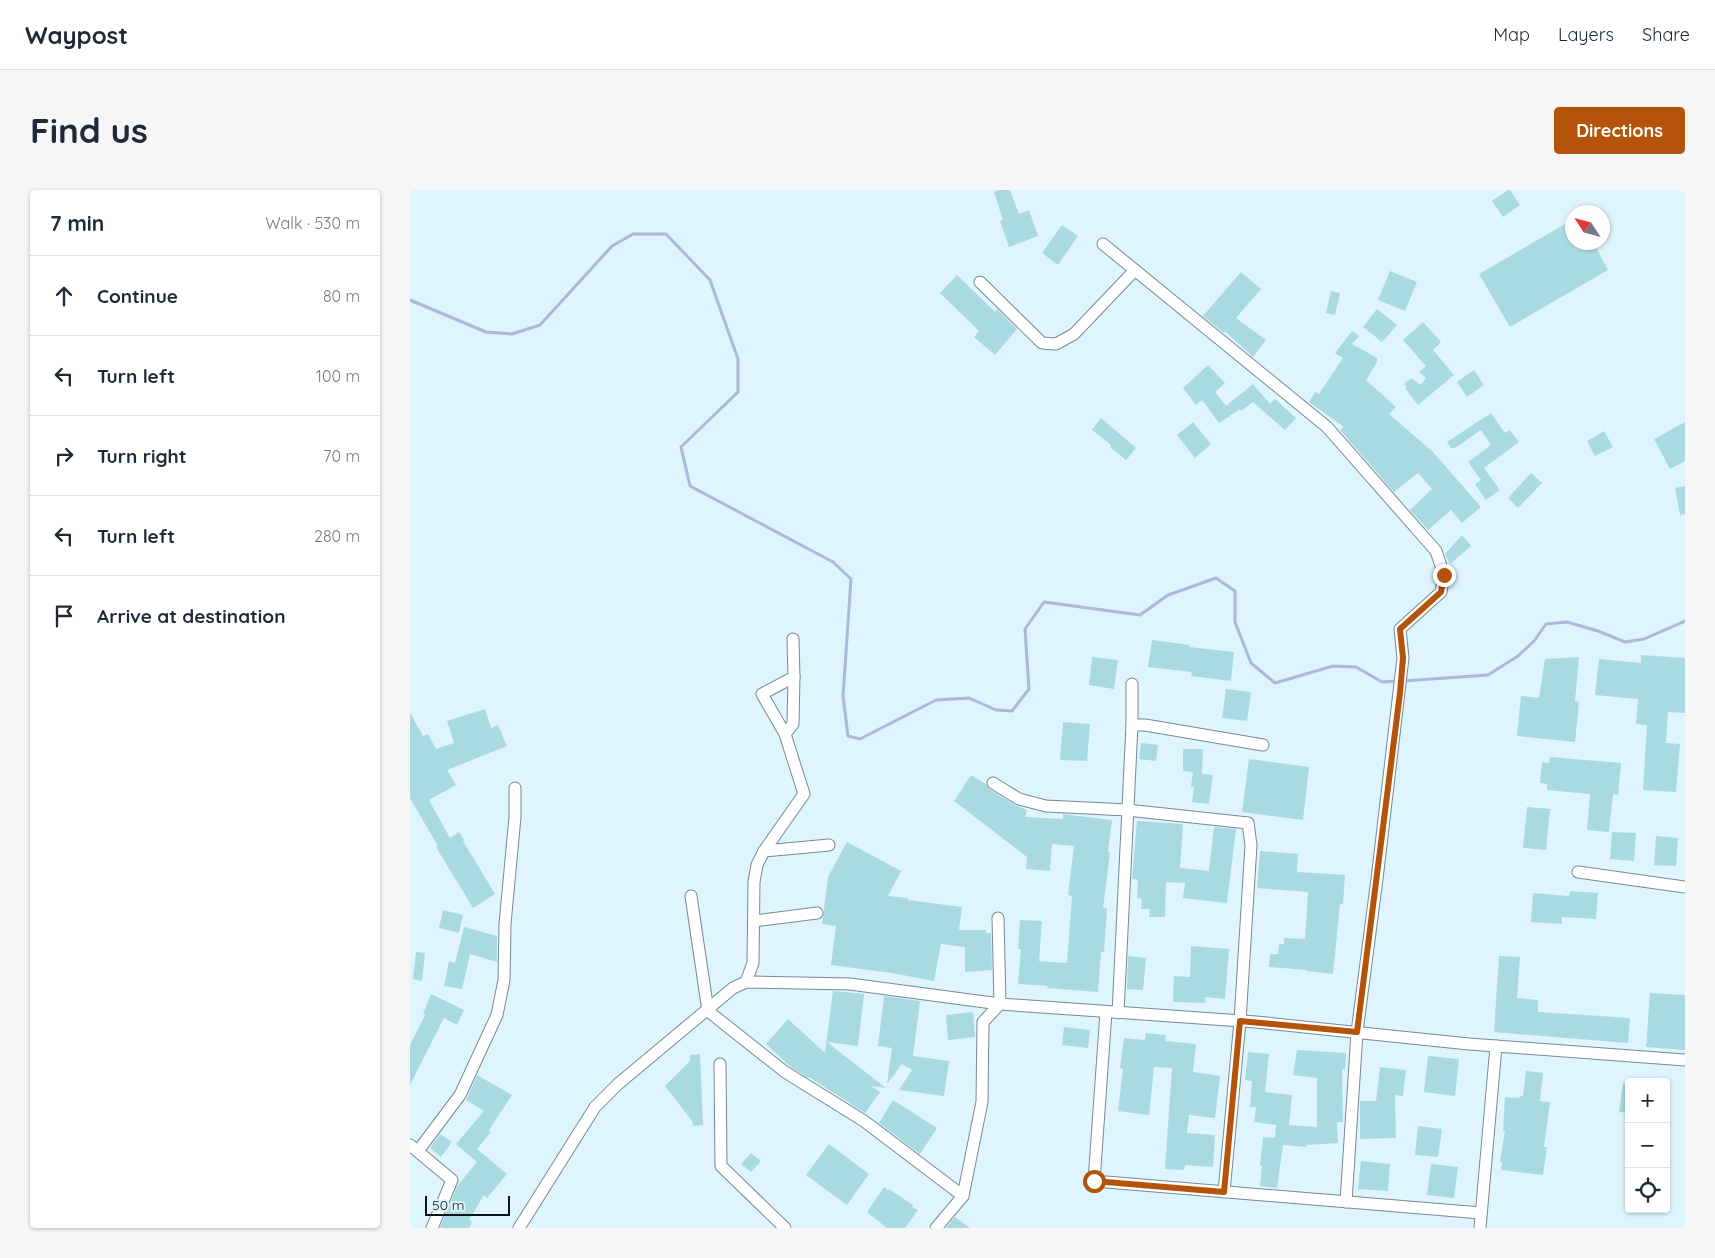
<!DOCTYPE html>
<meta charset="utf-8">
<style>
body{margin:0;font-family:Quicksand,sans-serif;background:#f6f6f7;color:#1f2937}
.controls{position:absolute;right:15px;bottom:15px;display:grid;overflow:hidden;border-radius:5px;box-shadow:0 1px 4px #0004}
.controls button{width:45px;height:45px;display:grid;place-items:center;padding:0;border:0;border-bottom:1px solid #e0e1e3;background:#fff;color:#1f2937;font:25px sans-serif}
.compass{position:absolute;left:1155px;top:15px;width:45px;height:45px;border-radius:50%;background:#fff;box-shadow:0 1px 4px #0004;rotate:306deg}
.scale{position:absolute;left:15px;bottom:12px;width:85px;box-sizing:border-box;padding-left:5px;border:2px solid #0c1417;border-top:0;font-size:14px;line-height:18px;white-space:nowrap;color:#0c1417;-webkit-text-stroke:4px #def4fe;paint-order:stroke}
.stop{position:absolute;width:15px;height:15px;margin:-11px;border:4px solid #b45309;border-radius:50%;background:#fff}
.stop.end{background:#b45309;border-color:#fff;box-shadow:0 1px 5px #0008}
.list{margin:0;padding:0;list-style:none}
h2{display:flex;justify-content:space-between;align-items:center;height:65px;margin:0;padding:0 20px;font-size:21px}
h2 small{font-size:16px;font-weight:400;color:#747a83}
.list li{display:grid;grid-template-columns:32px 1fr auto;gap:15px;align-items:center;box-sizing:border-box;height:80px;padding:0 20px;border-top:1px solid #e0e1e3}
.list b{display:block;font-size:19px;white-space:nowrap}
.list em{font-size:16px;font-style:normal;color:#747a83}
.icon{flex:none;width:28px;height:28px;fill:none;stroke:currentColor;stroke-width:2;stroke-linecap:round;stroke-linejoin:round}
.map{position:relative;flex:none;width:1275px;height:1038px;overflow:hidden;border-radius:5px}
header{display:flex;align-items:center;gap:30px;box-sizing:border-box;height:70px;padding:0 25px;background:#fff;border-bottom:1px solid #e0e1e3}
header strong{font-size:24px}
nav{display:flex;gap:28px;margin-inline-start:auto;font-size:18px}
.intro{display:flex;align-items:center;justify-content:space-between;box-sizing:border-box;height:120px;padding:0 30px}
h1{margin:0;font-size:35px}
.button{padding:12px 22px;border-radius:5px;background:#b45309;color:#fff;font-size:18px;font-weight:700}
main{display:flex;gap:30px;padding:0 30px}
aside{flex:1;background:#fff;border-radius:5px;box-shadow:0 1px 4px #0004}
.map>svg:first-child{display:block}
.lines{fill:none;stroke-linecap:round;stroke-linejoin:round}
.stream{stroke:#a9badb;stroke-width:3}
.building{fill:#aadae1}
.minor-casing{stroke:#768a93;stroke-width:13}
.minor{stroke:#fff;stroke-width:11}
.route{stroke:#b45309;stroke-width:6}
</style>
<header>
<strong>Waypost</strong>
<nav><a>Map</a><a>Layers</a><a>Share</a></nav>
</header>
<div class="intro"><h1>Find us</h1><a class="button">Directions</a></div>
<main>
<aside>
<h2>7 min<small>Walk · 530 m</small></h2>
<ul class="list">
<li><svg class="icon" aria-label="ahead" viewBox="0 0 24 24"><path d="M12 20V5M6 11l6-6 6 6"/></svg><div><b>Continue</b></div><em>80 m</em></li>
<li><svg class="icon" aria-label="left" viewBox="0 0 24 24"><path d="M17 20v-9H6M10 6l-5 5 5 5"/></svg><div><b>Turn left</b></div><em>100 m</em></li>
<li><svg class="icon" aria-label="right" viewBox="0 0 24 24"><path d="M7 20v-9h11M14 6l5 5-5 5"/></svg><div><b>Turn right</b></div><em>70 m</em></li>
<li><svg class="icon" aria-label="left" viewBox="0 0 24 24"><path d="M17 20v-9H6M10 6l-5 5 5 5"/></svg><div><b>Turn left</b></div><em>280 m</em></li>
<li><svg class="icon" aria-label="arrive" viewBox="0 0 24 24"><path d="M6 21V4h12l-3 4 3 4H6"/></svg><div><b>Arrive at destination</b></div></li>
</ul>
</aside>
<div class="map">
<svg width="1275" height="1038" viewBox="0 0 1275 1038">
<rect width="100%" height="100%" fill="#def4fe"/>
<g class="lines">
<g class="stream">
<polyline points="0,110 76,142 102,144 130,135 202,56 223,44 256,44 300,90 328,169 328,202 271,257 280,296 423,372 441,389 433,506 438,546 450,549 526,510 559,508 586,520 602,521 619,499 615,439 634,412 730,425 758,405 806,388 825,401 825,432 841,473 865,493 923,476 946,477 972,492 987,491"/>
<polyline points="993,491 1078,485 1108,466 1124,451 1136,434 1157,432 1188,441 1215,452 1234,449 1275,431"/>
</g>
</g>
<g class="building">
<polygon points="589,0 600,0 609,24 619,20 628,46 599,57 590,31 593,30 584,2"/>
<polygon points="1098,0 1100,0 1110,15 1093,27 1082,11"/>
<polygon points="1162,30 1162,52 1183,52 1198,80 1100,137 1069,84"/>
<polygon points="652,35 668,46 648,75 632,63"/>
<polygon points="980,81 1007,92 995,121 968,110"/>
<polygon points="831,82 851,99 826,128 856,150 843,167 815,141 814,143 793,126"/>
<polygon points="547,85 585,122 587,119 607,139 585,165 564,147 569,141 530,103"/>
<polygon points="921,101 930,103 925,125 916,123"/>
<polygon points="967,119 987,135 972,152 953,137"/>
<polygon points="1013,132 1031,152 1023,160 1044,185 1008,215 995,198 997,197 994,194 1001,188 1011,195 1016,188 1009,182 1016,176 993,150"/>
<polygon points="942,141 949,146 942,154 967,168 967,172 956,190 986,217 979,224 1023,262 1071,317 1052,333 1041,320 1018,340 1000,320 1022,299 1008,283 984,302 930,240 934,237 899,212 906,201 909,204 933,168 925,163"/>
<polygon points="798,175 815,193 805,202 816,216 843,194 860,214 865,209 886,228 875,240 843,212 831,221 830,219 809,233 792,210 786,215 773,198"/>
<polygon points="1064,180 1074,195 1057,207 1047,192"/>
<polygon points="1081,223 1095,243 1100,240 1109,252 1074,278 1090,300 1076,310 1065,294 1071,290 1058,272 1081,255 1071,240 1045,258 1041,258 1037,252"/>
<polygon points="691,228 726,258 716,270 700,257 701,255 682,240"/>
<polygon points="783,232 801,254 785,268 767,245"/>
<polygon points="1275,232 1275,271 1260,279 1244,249"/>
<polygon points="1194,241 1203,257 1185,266 1177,251"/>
<polygon points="1121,283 1132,293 1108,318 1098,308"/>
<polygon points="1275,296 1275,324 1270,325 1265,298"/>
<polygon points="1052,345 1061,356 1040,374 1035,364"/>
<polygon points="742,450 780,455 779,457 824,462 821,491 781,486 782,482 738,477"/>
<polygon points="1231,465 1275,468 1275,523 1258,522 1256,553 1270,554 1266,602 1233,600 1237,535 1226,534 1228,509 1185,505 1189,469 1231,473"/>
<polygon points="682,467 708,470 704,499 679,495"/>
<polygon points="1169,467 1165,511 1169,512 1165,552 1107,546 1111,506 1129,508 1135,469"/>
<polygon points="816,499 841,502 837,531 812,528"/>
<polygon points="75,519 81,538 88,535 97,556 37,580 46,595 19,610 40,648 49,642 54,650 53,651 85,704 63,718 26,657 28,656 0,608 0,523 13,546 18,544 26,559 44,553 37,531"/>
<polygon points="653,532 680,534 677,571 650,570"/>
<polygon points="731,553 748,555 746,571 729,569"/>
<polygon points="773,559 793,559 792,584 803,585 799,614 782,612 784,597 781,597 783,582 773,581"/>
<polygon points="1140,567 1211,573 1208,605 1203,604 1199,642 1177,640 1180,604 1137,600 1137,594 1130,593 1132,572 1139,573"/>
<polygon points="839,569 899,577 893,630 832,622"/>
<polygon points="561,585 576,594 579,599 605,615 617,620 615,627 653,629 653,624 702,630 698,662 700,663 693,718 697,718 694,762 691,762 688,802 637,798 638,796 608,794 611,759 608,759 610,730 632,731 629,771 657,773 662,706 658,705 664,656 642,654 640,681 616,679 617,667 544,611"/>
<polygon points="1117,617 1140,619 1136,660 1113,658"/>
<polygon points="727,631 773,634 770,678 799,681 804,637 826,639 817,713 773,708 775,693 756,692 755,727 739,727 740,719 731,719 732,709 727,708 728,690 722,689"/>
<polygon points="1202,642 1226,643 1224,671 1200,669"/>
<polygon points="1246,646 1268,648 1266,676 1244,675"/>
<polygon points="437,652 491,681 478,706 498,708 498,710 552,717 549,740 576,740 576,743 581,743 582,780 555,782 555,757 531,754 524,791 482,783 421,775 426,736 412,734 418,687"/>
<polygon points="850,661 888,664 887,682 935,685 933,714 930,714 923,784 896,781 897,780 859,777 860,764 868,764 869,754 874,754 874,748 895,749 898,702 847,698"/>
<polygon points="1160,701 1188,703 1186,729 1152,727 1152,734 1121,732 1123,703 1159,706"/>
<polygon points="33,720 53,725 49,743 29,738"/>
<polygon points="54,737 87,746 87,772 60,764 52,799 34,796 39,771 45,773"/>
<polygon points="781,756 819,759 815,809 795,807 795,813 763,812 764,786 780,787"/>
<polygon points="6,762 15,763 12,791 3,789"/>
<polygon points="718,766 736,768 733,800 717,799"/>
<polygon points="1089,766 1110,767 1107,808 1128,810 1128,822 1220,828 1218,853 1084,842"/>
<polygon points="423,801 454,804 448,856 417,852 476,898 461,896 470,902 455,923 399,887 398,888 382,878 356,854 378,829 415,863"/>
<polygon points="1240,803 1275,805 1275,860 1236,857"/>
<polygon points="21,804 54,820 47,835 34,828 0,895 0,855 15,825 13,824"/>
<polygon points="474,806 510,811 503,866 539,871 534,906 489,900 502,880 492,874 477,894 482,858 468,856"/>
<polygon points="563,822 565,847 538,850 536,825"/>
<polygon points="654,837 680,840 678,858 652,855"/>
<polygon points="736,843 756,845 755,851 786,854 783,882 810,886 805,928 779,925 777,943 805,945 803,977 775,975 774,980 755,979 762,878 744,877 739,925 708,921 713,879 710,878 714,848 735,850"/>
<polygon points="887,860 936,863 935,879 932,879 933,932 927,932 928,953 896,955 896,957 873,955 867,998 850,996 852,976 850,976 853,947 865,948 866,935 844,932 846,917 840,917 842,891 835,890 838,862 859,864 855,902 882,905 879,935 907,937 907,888 883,885"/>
<polygon points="290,864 293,935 283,936 282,931 255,896 280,871 280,865"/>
<polygon points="1018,866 1049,869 1045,906 1014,902"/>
<polygon points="970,877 996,880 993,906 985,905 986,948 950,949 950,911 966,911"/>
<polygon points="1116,881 1133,883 1130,911 1140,912 1134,957 1137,957 1133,985 1091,980 1092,972 1090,972 1095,941 1093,941 1095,907 1109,908 1110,906 1113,906"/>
<polygon points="67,885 102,905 79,940 81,942 67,959 97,984 77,1008 74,1005 59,1030 62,1032 59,1038 32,1038 30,1037 48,995 67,972 46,954 74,921 56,910"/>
<polygon points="1213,893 1219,893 1219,923 1209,922"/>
<polygon points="483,910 527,938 510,964 469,933"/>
<polygon points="1008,936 1032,939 1028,967 1005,965"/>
<polygon points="30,944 42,952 31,967 20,958"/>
<polygon points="419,954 459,984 437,1015 396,985"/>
<polygon points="341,963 351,971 341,982 331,974"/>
<polygon points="951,971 980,974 978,1001 948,999"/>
<polygon points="1021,974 1048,977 1044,1008 1017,1005"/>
<polygon points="474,997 478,1000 479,999 503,1015 502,1017 508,1020 495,1038 477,1038 457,1022"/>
<polygon points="545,1027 560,1038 536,1038"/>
</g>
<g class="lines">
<defs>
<g id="minor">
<polyline points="693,54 917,237 1026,361 1034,385 1031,402 990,439 993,468 967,689 947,842 936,1012"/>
<polyline points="570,92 632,153 646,154 664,144 725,80"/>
<polyline points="722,535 735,535 853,555"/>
<polyline points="375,544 383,534 384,487"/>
<polyline points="583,593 609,609 636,616 717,620 838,633 841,655 830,831 814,1002"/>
<polyline points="354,661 419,655"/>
<polyline points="1168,682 1275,697"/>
<polyline points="281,706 298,821 375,882 454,931 553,1006"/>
<polyline points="344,731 407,723"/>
<polyline points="336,792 343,773 344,692 347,675 354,661 394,604 375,544 352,504 384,487 383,449"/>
<polyline points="696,822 684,991 1071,1023"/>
<polyline points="708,823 722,535 722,494"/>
<polyline points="310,874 311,976 375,1038"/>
<polyline points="0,955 42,990 22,1038"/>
<polyline points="8,961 50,905 87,825 94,790 95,734 105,627 105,598"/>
<polyline points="109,1038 185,917 208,894 323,798 336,792 440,794 590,814 846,832 1059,854 1275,870"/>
<polyline points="526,1038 553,1006 572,912 573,832 590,814 588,728"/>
<polyline points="1070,1038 1086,856"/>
</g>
</defs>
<use href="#minor" class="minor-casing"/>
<use href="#minor" class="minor"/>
</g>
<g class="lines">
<polyline class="route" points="684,991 814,1002 830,831 947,842 990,503 993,468 990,439 1031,402 1034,385"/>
</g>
</svg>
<div class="controls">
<button>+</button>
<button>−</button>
<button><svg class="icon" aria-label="locate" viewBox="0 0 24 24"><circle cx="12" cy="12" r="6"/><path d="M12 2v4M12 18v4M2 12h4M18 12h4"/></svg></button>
</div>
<svg class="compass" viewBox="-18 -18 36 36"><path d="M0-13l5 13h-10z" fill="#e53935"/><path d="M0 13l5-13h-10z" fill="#747a83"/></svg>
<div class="scale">50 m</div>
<div class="stop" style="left:684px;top:991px"></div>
<div class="stop end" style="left:1034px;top:385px"></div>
</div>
</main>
